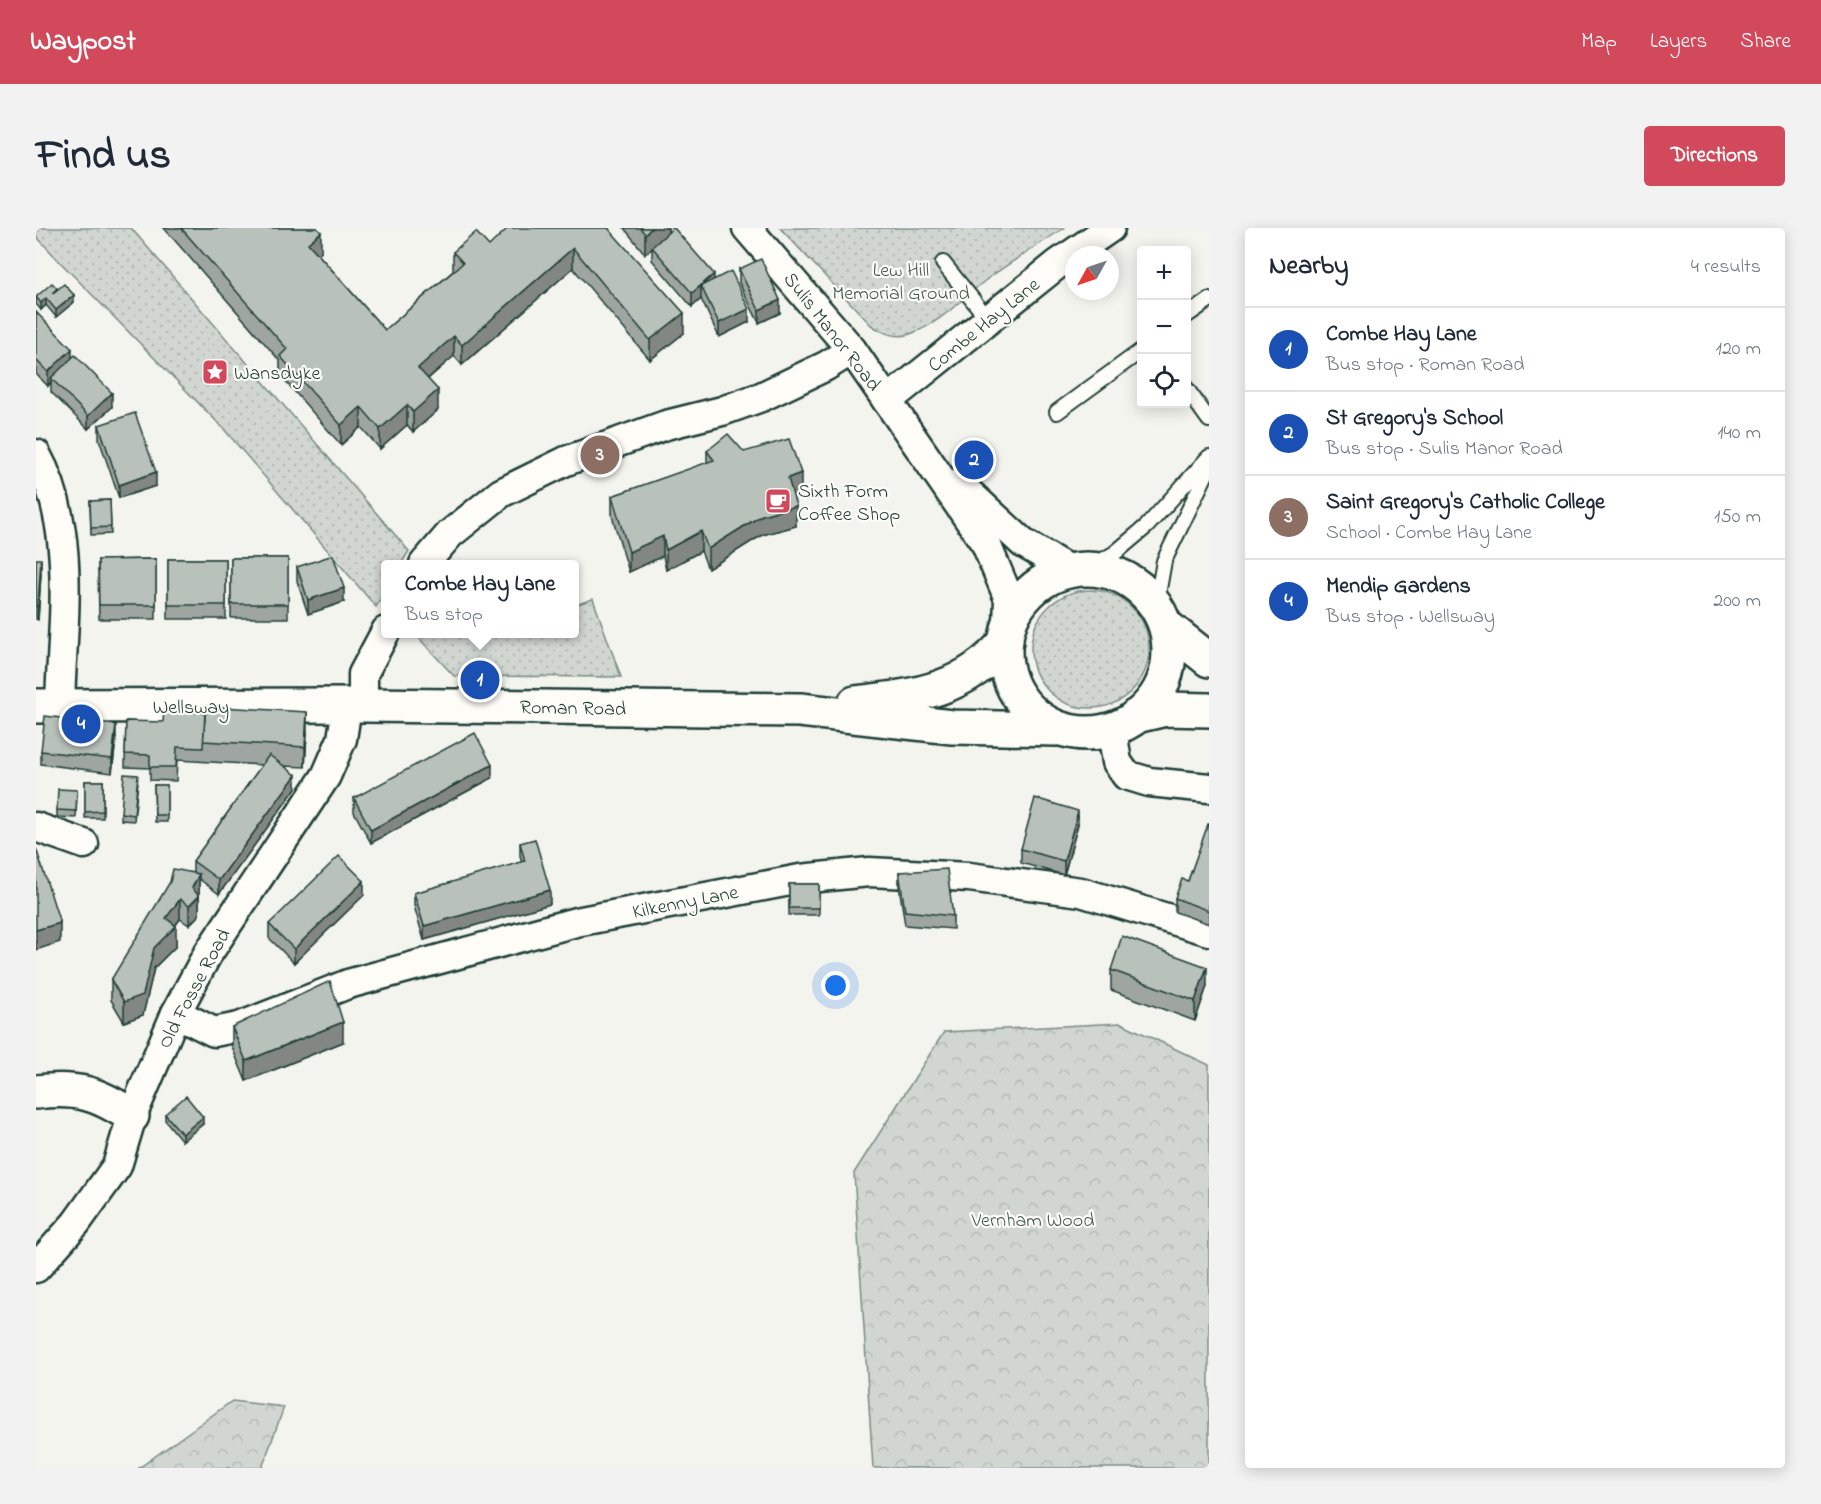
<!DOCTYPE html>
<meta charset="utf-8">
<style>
body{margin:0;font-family:"Indie Flower",sans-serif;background:#f2f2f3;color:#1f2937}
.controls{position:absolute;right:18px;top:18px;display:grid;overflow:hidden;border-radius:6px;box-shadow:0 3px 15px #0003}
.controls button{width:54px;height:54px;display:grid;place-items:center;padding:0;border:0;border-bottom:2px solid #e0e1e3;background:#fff;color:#1f2937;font:30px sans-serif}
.compass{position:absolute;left:1029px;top:18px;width:54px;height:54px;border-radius:50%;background:#fff;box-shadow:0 3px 15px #0003;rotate:230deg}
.you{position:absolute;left:800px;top:758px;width:21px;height:21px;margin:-15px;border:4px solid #fff;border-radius:50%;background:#1a73e8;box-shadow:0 0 0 9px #1a73e833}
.badge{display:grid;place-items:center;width:39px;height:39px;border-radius:50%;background:#d1495b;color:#fff;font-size:20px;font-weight:700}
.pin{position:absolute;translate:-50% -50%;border:3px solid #fff;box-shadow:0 2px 6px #0006}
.popup{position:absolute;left:345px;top:332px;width:198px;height:78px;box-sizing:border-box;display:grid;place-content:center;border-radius:6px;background:#fff;filter:drop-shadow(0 2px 4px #0005);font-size:20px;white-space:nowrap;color:#747a83}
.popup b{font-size:22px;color:#1f2937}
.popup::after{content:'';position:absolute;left:50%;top:100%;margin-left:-12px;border:12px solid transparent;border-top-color:#fff}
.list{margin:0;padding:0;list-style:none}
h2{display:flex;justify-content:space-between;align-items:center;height:78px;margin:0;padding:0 24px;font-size:26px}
h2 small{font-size:20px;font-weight:400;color:#747a83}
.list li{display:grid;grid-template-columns:39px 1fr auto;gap:18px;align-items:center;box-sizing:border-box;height:84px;padding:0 24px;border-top:2px solid #e0e1e3}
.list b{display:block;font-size:22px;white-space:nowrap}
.list p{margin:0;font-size:20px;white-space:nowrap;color:#747a83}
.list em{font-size:20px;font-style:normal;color:#747a83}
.icon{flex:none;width:33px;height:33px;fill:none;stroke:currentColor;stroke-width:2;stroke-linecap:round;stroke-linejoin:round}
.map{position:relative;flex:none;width:1173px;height:1240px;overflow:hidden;border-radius:6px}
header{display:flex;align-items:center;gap:36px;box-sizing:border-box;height:84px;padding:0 30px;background:#d1495b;color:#fff}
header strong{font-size:28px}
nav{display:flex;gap:33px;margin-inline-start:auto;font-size:21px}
.intro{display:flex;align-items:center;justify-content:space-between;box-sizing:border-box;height:144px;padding:0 36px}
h1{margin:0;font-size:42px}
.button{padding:15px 27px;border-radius:6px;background:#d1495b;color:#fff;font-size:21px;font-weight:700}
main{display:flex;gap:36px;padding:0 36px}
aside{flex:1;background:#fff;border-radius:6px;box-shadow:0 3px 15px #0003}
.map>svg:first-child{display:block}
.green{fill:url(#green-dots);stroke:#788a82;stroke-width:1.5}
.forest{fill:url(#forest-crowns);stroke:#788a82;stroke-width:1.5}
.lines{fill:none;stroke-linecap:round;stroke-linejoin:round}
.lane-casing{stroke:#1f3d34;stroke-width:18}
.street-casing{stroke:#1f3d34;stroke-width:33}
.secondary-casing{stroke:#1f3d34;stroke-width:38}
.primary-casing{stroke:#1f3d34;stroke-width:38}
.lane{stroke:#fdfcf7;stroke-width:14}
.street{stroke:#fdfcf7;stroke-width:28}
.secondary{stroke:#fdfcf7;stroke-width:33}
.primary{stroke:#fdfcf7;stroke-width:33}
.wall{fill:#9fa6a1;stroke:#1f3d34;stroke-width:1.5}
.shaded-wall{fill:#828783;stroke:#1f3d34;stroke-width:1.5}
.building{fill:#b9c1bb;stroke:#1f3d34;stroke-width:1.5}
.labels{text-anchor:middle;stroke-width:4.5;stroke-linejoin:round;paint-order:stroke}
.park-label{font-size:20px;fill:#435c53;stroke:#fdfcf7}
.street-label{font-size:20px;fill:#1f3d34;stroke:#fdfcf7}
.poi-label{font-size:20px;fill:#1f3d34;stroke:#fdfcf7;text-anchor:start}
</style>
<header>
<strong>Waypost</strong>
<nav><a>Map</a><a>Layers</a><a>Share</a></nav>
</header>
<div class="intro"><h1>Find us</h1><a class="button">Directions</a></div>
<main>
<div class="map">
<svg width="1173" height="1240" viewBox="0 0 1173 1240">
<defs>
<pattern id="green-dots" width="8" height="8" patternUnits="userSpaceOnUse" patternTransform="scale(1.5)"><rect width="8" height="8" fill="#d1d6d1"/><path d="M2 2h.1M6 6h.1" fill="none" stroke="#b3b9b4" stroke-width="1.8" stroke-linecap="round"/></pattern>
<pattern id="forest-crowns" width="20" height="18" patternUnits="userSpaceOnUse" patternTransform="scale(1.5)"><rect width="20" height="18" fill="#d1d6d1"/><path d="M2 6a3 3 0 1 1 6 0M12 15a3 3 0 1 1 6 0" fill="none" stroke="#b3b9b4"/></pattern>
</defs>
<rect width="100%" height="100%" fill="#f4f4ef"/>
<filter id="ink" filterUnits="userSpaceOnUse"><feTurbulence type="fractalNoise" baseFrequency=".0167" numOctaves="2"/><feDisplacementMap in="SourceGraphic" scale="12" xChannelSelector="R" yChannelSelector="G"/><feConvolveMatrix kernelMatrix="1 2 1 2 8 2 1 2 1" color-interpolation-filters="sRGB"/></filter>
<g filter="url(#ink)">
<g class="green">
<polygon points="0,0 95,0 373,323 365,336 350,336 349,363 340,379 187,200 24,34 0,8"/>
<path d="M744 0H1028C1004 16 978 32 954 49 928 68 906 95 874 106 860 111 848 105 835 97Z"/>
<circle cx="1054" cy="421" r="59"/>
<polygon points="557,371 585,449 418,448 379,406 538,406 539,377"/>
</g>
<g class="forest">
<polygon points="1085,795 1173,837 1173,1240 837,1240 818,945 908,804"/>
<polygon points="196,1173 248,1179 226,1240 103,1240"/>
</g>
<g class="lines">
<defs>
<g id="lane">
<polyline points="907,35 952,91"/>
<polyline points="1150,88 1173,72"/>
<polyline points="1150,160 1173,192"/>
<polyline points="1021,184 1106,122"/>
<polyline points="1053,340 1079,325 1111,298 1173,229"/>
<polyline points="1120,378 1128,333 1173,240"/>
</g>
<g id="street">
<polyline points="711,0 816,122 950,316 973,371 972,396"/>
<polyline points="851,173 1023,35 1074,0"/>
<path d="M0 226C42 302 26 394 24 477"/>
<polyline points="923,256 987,315 1035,343"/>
<polyline points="388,336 414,306 465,265 530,233 630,197 686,183 725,169 790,138 816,122"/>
<polyline points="327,477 327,446 350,403"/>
<polyline points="1076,502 1081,534 1090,547 1113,554 1173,560"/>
<polyline points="0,599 48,616"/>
<polyline points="140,785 178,804 203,799 312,756 540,694 764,651 833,644 933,649 1045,664 1173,703"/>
<polyline points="0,1040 40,995 81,938 96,888 140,785 171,727 290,548 306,511 311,478"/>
</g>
<path id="secondary" d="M0 864C41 859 61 865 96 888"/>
<g id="primary">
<circle cx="1051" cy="423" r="82"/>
<polyline points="1130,398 1173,432"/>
<path d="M819 475C879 468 929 463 970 413"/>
<polyline points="0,478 327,477 764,482 916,499 1021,501"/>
<polyline points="1100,488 1130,481 1173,482"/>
</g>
</defs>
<use href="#lane" class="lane-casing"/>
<use href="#street" class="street-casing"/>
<use href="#secondary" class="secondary-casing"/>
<use href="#primary" class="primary-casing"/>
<use href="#lane" class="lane"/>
<use href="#street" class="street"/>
<use href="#secondary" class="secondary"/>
<use href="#primary" class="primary"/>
</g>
<g class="wall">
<polygon points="128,0 281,0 285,24 282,26 349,102 417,43 417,24 572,0 648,105 614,132 537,40 426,137 418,128 392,151 402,182 377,204 371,197 344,221 325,199 305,217 244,147 244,133"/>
<polygon points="588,0 632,0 632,4 678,51 713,94 683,109 665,71 656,79 616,32 616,20 609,26"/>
<polygon points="703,41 744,85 723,95 703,55"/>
<polygon points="21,62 38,74 20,89 10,77 5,82 0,76 0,69"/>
<polygon points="0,84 36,130 76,179 52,201 15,164 15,154 12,158 0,146"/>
<polygon points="63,197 120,258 83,270 63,211"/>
<polygon points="671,223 708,224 765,265 757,268 760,298 726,307 672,341 665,323 630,342 627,328 593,344 576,288 576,268 671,235"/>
<polygon points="74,272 75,306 55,307 54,273"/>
<rect x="195" y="330" width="57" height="60"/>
<polygon points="0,331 5,345 2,392 0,391"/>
<polygon points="120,331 120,391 63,391 62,332"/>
<rect x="132" y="331" width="58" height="60"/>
<polygon points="261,339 308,374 272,386 261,353"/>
<polygon points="90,493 271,504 269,539 248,538 260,560 183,666 163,651 163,687 153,697 144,691 139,698 140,718 118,740 107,787 88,794 75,772 75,752 157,645 157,633 226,537 141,532 140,553 114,552 114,540 89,539"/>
<polygon points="80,511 76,545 5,536 5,523"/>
<polygon points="456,550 335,615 318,584 318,570"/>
<rect x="49" y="553" width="18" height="37"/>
<polygon points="102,554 98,593 85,592 85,585"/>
<polygon points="118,557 131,557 131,594 119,594"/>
<polygon points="41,562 40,590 21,589 21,582"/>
<polygon points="1042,596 1028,647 985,635 985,621"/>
<polygon points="1173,596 1173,696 1139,684 1139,670 1152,653"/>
<polygon points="484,615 514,676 388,712 378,678 378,665 486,634 484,628"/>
<polygon points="863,644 917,688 917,701 869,697 863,658"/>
<rect x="753" y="656" width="30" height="31"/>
<polygon points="328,667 258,735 233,710 233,696"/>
<polygon points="1075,742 1171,758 1159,793 1075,762"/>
<polygon points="196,799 307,814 210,853 196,819"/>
<polygon points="129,886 167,896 146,913 129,892"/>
</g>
<g class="shaded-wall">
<polygon points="616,0 632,0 632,7 616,19 616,20 609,26 609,6"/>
<polygon points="285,4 285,24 272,35 272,15"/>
<polygon points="537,20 537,40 426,137 426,117"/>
<polygon points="678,46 678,59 665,58"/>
<polygon points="665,58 665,71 656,79 656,65"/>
<polygon points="38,67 38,74 20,89 20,82"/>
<polygon points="10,70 10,77 5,82 5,75"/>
<polygon points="744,72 744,85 723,95 723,82"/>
<polygon points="713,81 713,94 683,109 683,95"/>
<polygon points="648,85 648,105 614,132 614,112"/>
<polygon points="418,108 418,128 382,159 382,140"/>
<polygon points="36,121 36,135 15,150 15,154 12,158 12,144"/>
<polygon points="402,162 402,182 377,204 377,184"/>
<polygon points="76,165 76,179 52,201 52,188"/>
<polygon points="371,177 371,197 344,221 344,201"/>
<polygon points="325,179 325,199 305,217 305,197"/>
<polygon points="120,244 120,258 83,270 83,257"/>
<polygon points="765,245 765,265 752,270 752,250"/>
<polygon points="760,278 760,298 726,307 672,341 672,321 726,287"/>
<polygon points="665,303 665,323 630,342 630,322"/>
<polygon points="627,308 627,328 593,344 593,324"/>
<polygon points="5,331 5,345 2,392 2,378"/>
<polygon points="308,360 308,374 272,386 272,372"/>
<polygon points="271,484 271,504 269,539 269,519"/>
<polygon points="80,497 80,511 76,545 76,531"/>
<polygon points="456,537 456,550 335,615 335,602"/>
<polygon points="260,547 260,560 183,666 183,652"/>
<polygon points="1042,583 1042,596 1028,647 1028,633"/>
<polygon points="163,646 163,666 161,670 163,668 163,687 153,697 153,678 156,660"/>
<polygon points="328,653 328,667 258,735 258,721"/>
<polygon points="514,662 514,676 388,712 388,698"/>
<polygon points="144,671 144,691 135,703 140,698 140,718 118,740 107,787 88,794 88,774 118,720 130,690"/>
<polygon points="24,695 24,714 0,722 0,702"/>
<polygon points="1171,739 1171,758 1159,793 1159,773"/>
<polygon points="307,794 307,814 210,853 210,833"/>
<polygon points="167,889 167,896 146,913 146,906"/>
</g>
<g class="building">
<polygon points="145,0 281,0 285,4 272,15 349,102 427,35 417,24 440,4 453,18 472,0 572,0 648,85 614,112 537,20 426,117 418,108 382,140 402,162 377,184 371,177 344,201 325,179 305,197 244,128 251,121"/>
<polygon points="604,0 616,0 609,6"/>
<polygon points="637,0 638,0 678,46 656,65 616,19"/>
<polygon points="725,31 744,72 723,82 703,41"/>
<polygon points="695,43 713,81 683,95 665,58"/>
<polygon points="16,55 21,60 16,66 28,56 38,67 20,82 10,70 5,75 0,69"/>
<polygon points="0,84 36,121 12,144 0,132"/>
<polygon points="39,127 76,165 52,188 15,150"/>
<polygon points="99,185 120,244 83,257 63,197"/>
<polygon points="692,206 708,224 753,211 765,245 752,250 760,278 726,287 672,321 665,303 630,322 627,308 593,324 576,268 678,232 671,223"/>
<polygon points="74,272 75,299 55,300 54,273"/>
<polygon points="297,327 308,360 272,372 261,339"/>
<rect x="195" y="330" width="57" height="46"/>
<polygon points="0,331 5,331 2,378 0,378"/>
<polygon points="120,331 120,377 63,377 62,332"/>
<rect x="132" y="331" width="58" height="46"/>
<polygon points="170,478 271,484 269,519 167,513"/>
<polygon points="128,482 169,485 167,520 141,519 140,539 114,539 114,527 89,526 90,493 127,494"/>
<polygon points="9,488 80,497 76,531 5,523"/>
<polygon points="439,505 456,537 335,602 318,570"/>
<polygon points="233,527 260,547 183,652 157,633"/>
<polygon points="88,546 102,547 98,587 85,585"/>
<polygon points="49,553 67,553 67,583 49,584"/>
<polygon points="118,557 131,557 131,587 119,587"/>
<polygon points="22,561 41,562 40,583 21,582"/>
<polygon points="999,570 1042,583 1028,633 985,621"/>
<polygon points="1172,596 1173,596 1173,683 1139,670 1146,651 1152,653"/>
<polygon points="499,611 514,662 388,698 378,665 489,633 484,615"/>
<polygon points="0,620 24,695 0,702"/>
<polygon points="303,628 328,653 258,721 233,696"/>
<polygon points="137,641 163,646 156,660 163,668 153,678 144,671 130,690 140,698 118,720 107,767 88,774 75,752 134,654"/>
<polygon points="911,641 917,688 869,683 863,644"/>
<rect x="753" y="656" width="30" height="24"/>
<polygon points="1086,708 1171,739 1159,773 1075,742"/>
<polygon points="294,753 307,794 210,833 196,799"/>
<polygon points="150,868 167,889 146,906 129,886"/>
</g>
</g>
<defs>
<symbol id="sight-square" viewBox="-11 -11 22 22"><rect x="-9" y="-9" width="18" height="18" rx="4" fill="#d1495b" stroke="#fdfcf7"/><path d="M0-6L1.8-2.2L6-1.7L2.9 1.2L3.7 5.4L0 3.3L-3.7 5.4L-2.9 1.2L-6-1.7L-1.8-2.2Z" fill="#fff"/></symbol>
<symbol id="cafe-square" viewBox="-11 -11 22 22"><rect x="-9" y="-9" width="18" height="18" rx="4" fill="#d1495b" stroke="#fdfcf7"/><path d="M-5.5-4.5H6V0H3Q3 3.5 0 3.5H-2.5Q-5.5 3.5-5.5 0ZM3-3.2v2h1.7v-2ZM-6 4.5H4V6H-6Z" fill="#fff"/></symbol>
</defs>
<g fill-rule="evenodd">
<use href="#sight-square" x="164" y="129" width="30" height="30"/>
<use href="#cafe-square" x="727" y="258" width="30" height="30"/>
</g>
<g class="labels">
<g class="park-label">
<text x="865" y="48">Lew Hill<tspan x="865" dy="23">Memorial Ground</tspan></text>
<text x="997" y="998">Vernham Wood</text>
</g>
<g class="street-label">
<text transform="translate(947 96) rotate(-39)" y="7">Combe Hay Lane</text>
<text transform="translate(797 103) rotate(52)" y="7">Sulis Manor Road</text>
<text x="155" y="485">Wellsway</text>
<text transform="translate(537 479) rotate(1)" y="7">Roman Road</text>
<text transform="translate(649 673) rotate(-11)" y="7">Kilkenny Lane</text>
<text transform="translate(157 760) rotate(-62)" y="7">Old Fosse Road</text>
</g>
<g class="poi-label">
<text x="198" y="151">Wansdyke</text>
<text x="762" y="269">Sixth Form<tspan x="762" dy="23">Coffee Shop</tspan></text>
</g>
</g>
</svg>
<div class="controls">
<button>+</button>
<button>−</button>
<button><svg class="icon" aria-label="locate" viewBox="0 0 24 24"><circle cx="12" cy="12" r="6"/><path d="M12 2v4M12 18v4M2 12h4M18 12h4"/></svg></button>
</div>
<svg class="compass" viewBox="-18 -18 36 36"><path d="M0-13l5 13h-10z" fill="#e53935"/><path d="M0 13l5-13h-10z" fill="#747a83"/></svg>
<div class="you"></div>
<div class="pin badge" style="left:444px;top:452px;background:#1a4fb4">1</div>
<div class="popup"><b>Combe Hay Lane</b>Bus stop</div>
<div class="pin badge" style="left:938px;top:232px;background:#1a4fb4">2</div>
<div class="pin badge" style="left:564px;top:227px;background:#8d6e63">3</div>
<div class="pin badge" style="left:45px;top:496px;background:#1a4fb4">4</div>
</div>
<aside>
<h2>Nearby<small>4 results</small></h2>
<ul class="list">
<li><span class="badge" style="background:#1a4fb4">1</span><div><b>Combe Hay Lane</b><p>Bus stop · Roman Road</p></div><em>120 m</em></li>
<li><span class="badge" style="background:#1a4fb4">2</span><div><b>St Gregory's School</b><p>Bus stop · Sulis Manor Road</p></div><em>140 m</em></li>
<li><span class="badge" style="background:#8d6e63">3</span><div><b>Saint Gregory's Catholic College</b><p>School · Combe Hay Lane</p></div><em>150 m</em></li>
<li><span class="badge" style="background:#1a4fb4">4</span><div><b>Mendip Gardens</b><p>Bus stop · Wellsway</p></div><em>200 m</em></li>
</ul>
</aside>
</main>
